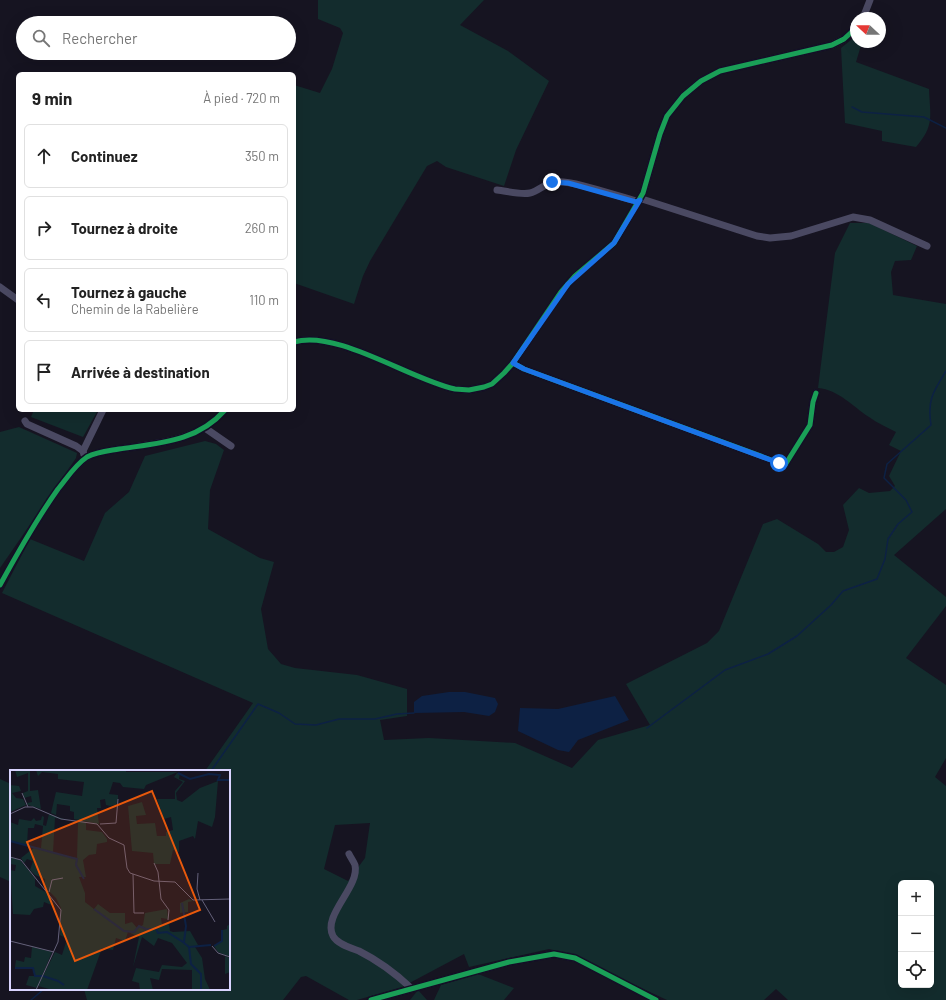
<!DOCTYPE html>
<html lang="fr">
<meta charset="utf-8">
<style>
body{margin:0;font-family:Barlow,sans-serif;background:#f6f6f6;color:#222}
.controls{position:absolute;right:12px;bottom:12px;display:grid;overflow:hidden;border-radius:6px;box-shadow:0 4px 16px #0002}
.controls button{width:36px;height:36px;display:grid;place-items:center;padding:0;border:0;border-bottom:1px solid #e0e0e0;background:#fff;color:#222;font:20px sans-serif}
.compass{position:absolute;left:850px;top:12px;width:36px;height:36px;border-radius:50%;background:#fff;box-shadow:0 4px 16px #0002;rotate:292deg}
.stop{position:absolute;width:12px;height:12px;margin:-9px;border:3px solid #1a73e8;border-radius:50%;background:#fff}
.stop.end{background:#1a73e8;border-color:#fff;box-shadow:0 1px 4px #0008}
.list{margin:0;padding:0;list-style:none}
h2{display:flex;justify-content:space-between;align-items:center;height:52px;margin:0;padding:0 16px;font-size:17px}
h2 small{font-size:13px;font-weight:400;color:#767676}
.list li{display:grid;grid-template-columns:26px 1fr auto;gap:12px;align-items:center;box-sizing:border-box;height:64px;margin:0 8px 8px;padding:0 8px;border:1px solid #e0e0e0;border-radius:6px}
.list b{display:block;font-size:15px;white-space:nowrap}
.list p{margin:0;font-size:13px;white-space:nowrap;color:#767676}
.list em{font-size:13px;font-style:normal;color:#767676}
.icon{flex:none;width:22px;height:22px;fill:none;stroke:currentColor;stroke-width:2;stroke-linecap:round;stroke-linejoin:round}
.map{position:relative;flex:none;width:946px;height:1000px;overflow:hidden}
.search{position:absolute;background:#fff;box-shadow:0 4px 16px #0002;left:16px;top:16px;width:280px;height:44px;display:flex;align-items:center;gap:10px;box-sizing:border-box;padding:0 14px;border-radius:22px;color:#767676;font-size:15px}
.panel{position:absolute;background:#fff;box-shadow:0 4px 16px #0002;left:16px;top:72px;width:280px;height:340px;border-radius:6px}
.map>svg:first-child{display:block}
.green{fill:#132c2d;fill-rule:evenodd}
.water{fill:#0d2144}
.lines{fill:none;stroke-linecap:round;stroke-linejoin:round}
.stream{stroke:#0d2144;stroke-width:1.5}
.minor{stroke:#4a4962;stroke-width:7}
.cycleway-casing{stroke:#130f26;stroke-width:8}
.cycleway{stroke:#1a9f57;stroke-width:5}
.route{stroke:#1a73e8;stroke-width:5}
.inset-river{fill:none;stroke:#0d2144;stroke-width:2}
.inset-road{fill:none;stroke:#64617a;stroke-width:1}
.view{fill:#e8590c;fill-opacity:0.15;stroke:#e8590c;stroke-width:2}
.inset-edge{fill:none;stroke:#d9d4ff;stroke-width:2}
</style>
<div class="map">
<svg width="946" height="1000" viewBox="0 0 946 1000">
<rect width="100%" height="100%" fill="#161421"/>
<g class="green">
<polygon points="318,0 484,0 460,25 508,51 549,81 516,150 504,186 446,167 437,161 427,166 370,261 363,276 354,304 294,283 294,85 320,93 332,69 343,33 340,28 318,19"/>
<path d="M856 36V42H862L856 62 929 89C930 116 935 125 916 147L882 141V131L845 123 841 48Z"/>
<path d="M850 223H869L917 246 911 260 895 261 891 272 893 295 946 304V509L894 555 946 597V606L906 658 946 685V758L935 777 946 786V1000H788L776 989 764 1000H667L566 953 549 949 469 967 464 954 402 987 357 1000H349L306 976 301 977 283 1000H87L84 989H229V771H205L253 703 2 593 30 539 84 561 105 513 129 492 145 456 205 441 216 444 224 450 210 490 208 529 260 558 274 562 261 609 268 649 281 664 295 668 357 675 407 689V716L380 720 384 740 429 738 515 743 572 768 598 740 650 725 626 684 707 643 719 631 763 524 777 519 818 544 826 552H834L843 547 849 530 843 505 859 488 869 493 890 491 895 486 889 476 901 451 889 445 896 432C887 427 877 423 869 417 852 406 839 390 818 388L835 253ZM370 823 365 858 348 881 324 869 335 825ZM901 883H931V985H901Z"/>
<polygon points="34,410 98,410 83,437 31,417"/>
<polygon points="19,427 77,453 76,458 0,568 0,432"/>
<polygon points="0,779 11,784 11,882 0,877"/>
<polygon points="478,974 514,988 504,1000 434,1000 441,985"/>
<polygon points="418,990 427,1000 410,1000"/>
</g>
<g class="water">
<polygon points="449,692 465,692 495,698 498,704 495,712 489,716 464,712 414,713 414,702 422,696"/>
<polygon points="615,696 629,720 578,740 569,752 558,750 518,731 520,708 558,709"/>
</g>
<g class="lines">
<g class="stream">
<polyline points="852,107 862,112 924,117 946,128"/>
<path d="M647 728 725 670 768 654 797 636 831 605 843 591 877 579 885 559 888 539 898 524 912 512 906 500 884 478 887 464 931 425C927 400 933 392 946 371"/>
<polyline points="211,771 258,704 279,713 295,724 316,725 339,719 375,719 397,714 414,713"/>
<polyline points="31,1000 44,989"/>
</g>
<g class="minor">
<polyline points="863,18 870,0"/>
<path d="M497 190C507 191 520 195 530 193 539 191 545 183 555 182 573 180 617 196 636 201L642 199 757 236 770 238 791 236 853 217 870 220 927 246"/>
<polyline points="0,287 18,300"/>
<path d="M294 342C337 329 411 380 455 389L469 390 484 387 492 384 504 373 513 363 561 292 575 276 614 243 643 193 660 134 667 116 683 96 701 81 720 71 832 45 844 39 856 28"/>
<polyline points="513,363 524,369 785,465 810,425 813,402 816,393"/>
<polyline points="25,421 27,424 76,446 83,451"/>
<polyline points="205,428 231,446"/>
<polyline points="84,455 83,451 103,410"/>
<path d="M0 585C18 552 36 520 58 489 67 478 75 465 87 457 97 452 108 451 119 449 159 443 197 442 225 410"/>
<path d="M349 854C351 858 354 862 355 865 360 887 322 915 333 936 337 944 351 948 359 951 379 961 395 973 411 988"/>
<polyline points="371,1000 509,962 554,954 575,958 656,1000"/>
</g>
<defs>
<g id="cycleway">
<path d="M294 342C337 329 411 380 455 389L469 390 484 387 492 384 504 373 513 363 561 292 575 276 614 243 643 193 660 134 667 116 683 96 701 81 720 71 832 45 844 39 856 28"/>
<polyline points="513,363 524,369 785,465 810,425 813,402 816,393"/>
<path d="M0 585C18 552 36 520 58 489 67 478 75 465 87 457 97 452 108 451 119 449 159 443 197 442 225 410"/>
<polyline points="371,1000 509,962 554,954 575,958 656,1000"/>
</g>
</defs>
<use href="#cycleway" class="cycleway-casing"/>
<use href="#cycleway" class="cycleway"/>
</g>
<g class="lines">
<polyline class="route" points="552,182 568,183 636,202 640,200 614,243 568,284 513,363 524,369 779,463"/>
</g>
<g transform="translate(10 770)">
<rect width="220" height="220" fill="#161421"/>
<path d="M5 0H20V21L28 20 31 39 18 35 17 33 22 32 21 26 14 28 13 23 18 21V3L7 7ZM26 0H116V2H168L136 15 134 19 113 17 110 13 103 12 99 24 108 25V29L106 35 100 36 96 35 95 29 90 30 91 38H87L89 54 64 49V42L60 41V36L47 34 46 45 41 43 46 22 72 26 74 12 48 9V4L32 2 28 6ZM167 3H170L169 9 175 11 166 23 167 30 172 32 190 18 208 11 205 47 202 57 188 51 185 69 183 66 169 71V82L163 80 160 94H144L143 83 122 81 118 36 132 32 136 45 126 46 127 54 145 53 147 66H156V62L163 60 162 53 161 47 154 49 147 29H165V21L173 12 164 7ZM0 15 9 16 11 21 2 23 6 28 13 29 16 35 0 42ZM39 44 57 50 45 48 43 83 67 88 68 51 76 52V60L92 62 97 69V72L87 74 86 84 79 85 73 90 76 107H69L75 123V132L84 139 88 134 100 143H115V154L122 152 127 158 133 155 135 143 157 139 158 149 151 148 152 155 159 154 160 161 163 162 180 161 188 175 185 177 192 188 195 209 200 220H182V200L152 199 149 210 140 208 143 220H130L129 213 122 211 126 198 149 202 152 195 172 197 177 193 162 173 148 168 144 176 132 167 123 197 129 167 118 162 115 171 106 168 103 180 92 178 77 220H43L28 216 45 182 52 185 57 169 50 165 51 138 46 128 34 116 35 109 25 105 20 100 23 91 17 89 14 93 11 88 25 77 31 78 33 56 25 54 24 58H18L17 75 0 71V52L8 55 9 49 21 51 24 48 26 51 31 50 32 46 34 47 33 55 36 56ZM0 87 10 90 25 108V116L39 124 44 136 34 132 33 137 24 139 20 145 3 144 0 100 5 101 6 95 0 94ZM179 129 183 131 178 132V142L170 143V133ZM220 154V187L208 182 204 176 212 171 213 160 217 159V156ZM22 177 42 182 27 218 16 215 19 206H25L23 198 5 197 6 190 14 192 15 187 21 188ZM215 186 220 188V202L215 204Z" fill="#132c2d"/>
<path class="inset-river" d="M168 3 180 9 199 4 210 5 208 10H219M0 71 67 89 66 95 74 109M172 133 176 156 174 172M84 139 114 161 124 162 129 156 136 159H146L148 163 157 162 173 172 179 177 181 194 191 204V220M204 176 212 171V160M179 177 201 175M5 198H23L25 206H32M33 206 48 211 54 215"/>
<path class="inset-road" d="M220 15V30M12 23 18 37M0 44 15 37H23L51 49 87 54 99 68 114 75 117 98 120 103 144 111 165 112 183 130 220 129M90 54 106 53 108 29M0 87 11 90 51 140 48 172 26 220M144 93 148 102 151 129 159 140 158 150M188 103 187 119 190 130M123 104 124 143H134M39 122 42 110 53 108M192 130 205 152M0 171 44 182M202 176 208 183 220 187"/>
<path class="view" d="M142 21 190 140 65 191 17 72Z"/>
<rect width="220" height="220" class="inset-edge"/>
</g>
</svg>
<div class="controls">
<button>+</button>
<button>−</button>
<button><svg class="icon" aria-label="locate" viewBox="0 0 24 24"><circle cx="12" cy="12" r="6"/><path d="M12 2v4M12 18v4M2 12h4M18 12h4"/></svg></button>
</div>
<svg class="compass" viewBox="-18 -18 36 36"><path d="M0-13l5 13h-10z" fill="#e53935"/><path d="M0 13l5-13h-10z" fill="#767676"/></svg>
<div class="stop" style="left:779px;top:463px"></div>
<div class="stop end" style="left:552px;top:182px"></div>
<div class="search"><svg class="icon" aria-label="search" viewBox="0 0 24 24"><circle cx="10" cy="10" r="6"/><path d="M15 15l6 6"/></svg>Rechercher</div>
<section class="panel">
<h2>9 min<small>À pied · 720 m</small></h2>
<ul class="list">
<li><svg class="icon" aria-label="ahead" viewBox="0 0 24 24"><path d="M12 20V5M6 11l6-6 6 6"/></svg><div><b>Continuez</b></div><em>350 m</em></li>
<li><svg class="icon" aria-label="right" viewBox="0 0 24 24"><path d="M7 20v-9h11M14 6l5 5-5 5"/></svg><div><b>Tournez à droite</b></div><em>260 m</em></li>
<li><svg class="icon" aria-label="left" viewBox="0 0 24 24"><path d="M17 20v-9H6M10 6l-5 5 5 5"/></svg><div><b>Tournez à gauche</b><p>Chemin de la Rabelière</p></div><em>110 m</em></li>
<li><svg class="icon" aria-label="arrive" viewBox="0 0 24 24"><path d="M6 21V4h12l-3 4 3 4H6"/></svg><div><b>Arrivée à destination</b></div></li>
</ul>
</section>
</div>
